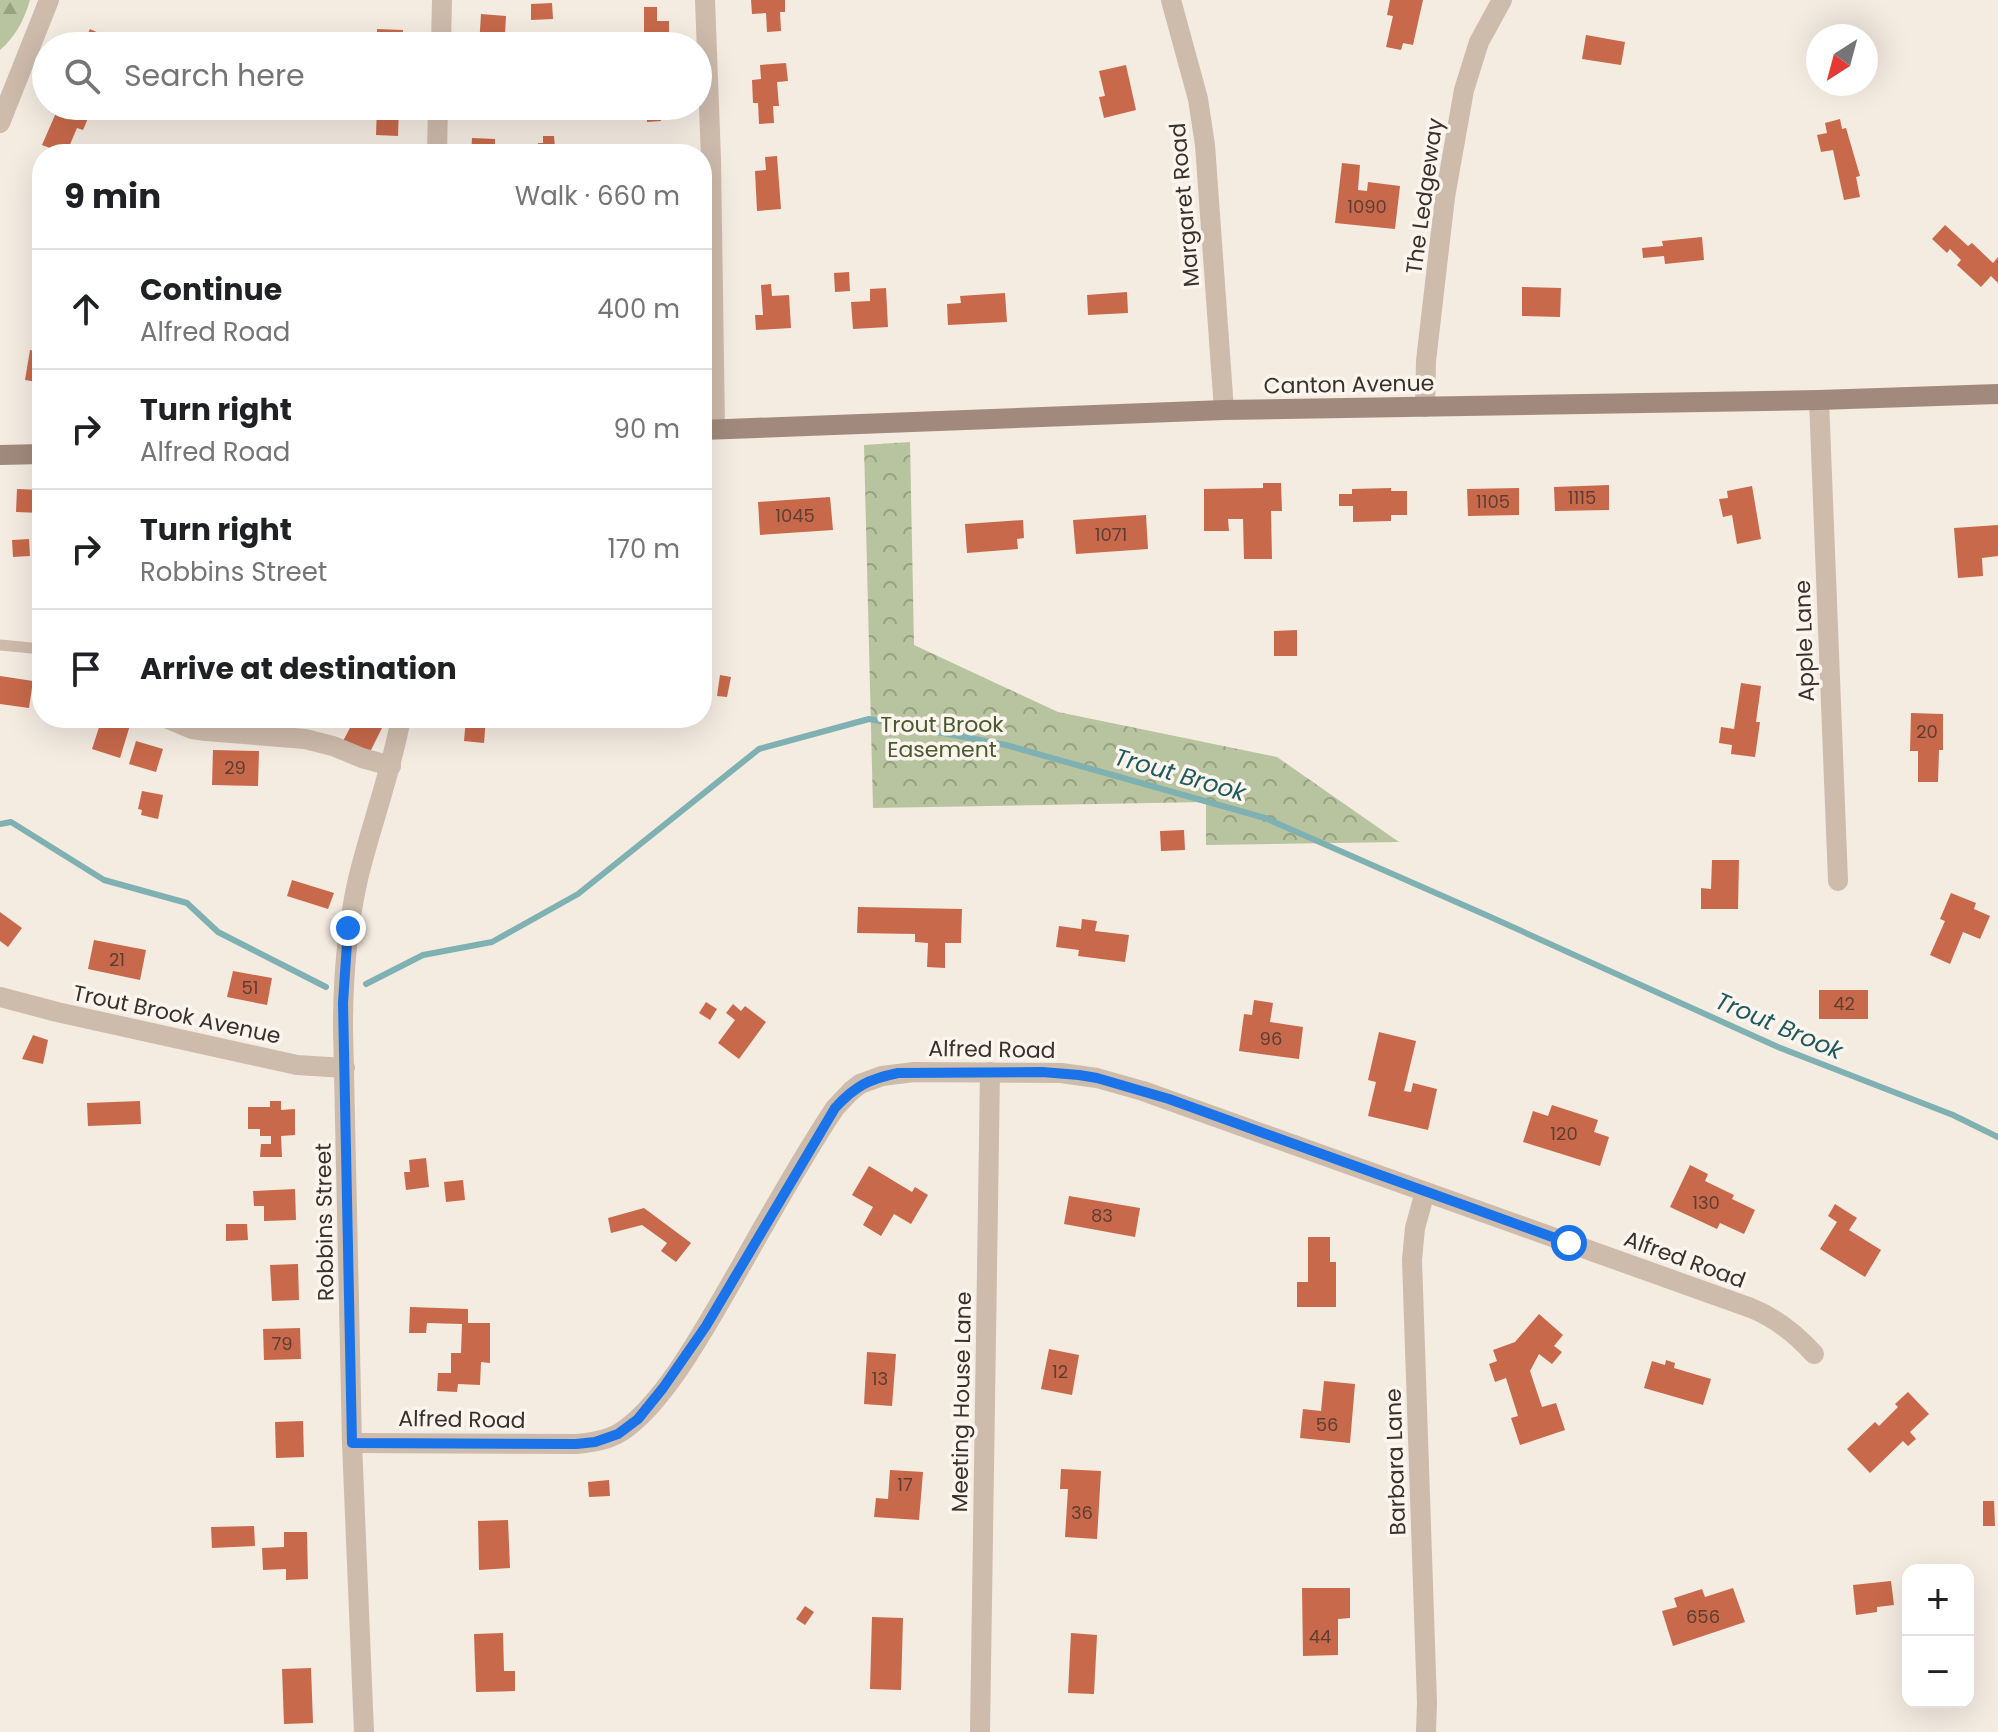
<!DOCTYPE html>
<meta charset="utf-8">
<style>
body{margin:0;font-family:Poppins,sans-serif;background:#f6f6f6;color:#202124}
.controls{position:absolute;right:24px;bottom:24px;display:grid;overflow:hidden;border-radius:16px;box-shadow:0 8px 32px #0002}
.controls button{width:72px;height:72px;display:grid;place-items:center;padding:0;border:0;border-bottom:2px solid #e0e0e0;background:#fff;color:#202124;font:40px sans-serif}
.compass{position:absolute;left:1806px;top:24px;width:72px;height:72px;border-radius:50%;background:#fff;box-shadow:0 8px 32px #0002;rotate:216deg}
.stop{position:absolute;width:24px;height:24px;margin:-18px;border:6px solid #1a73e8;border-radius:50%;background:#fff}
.stop.end{background:#1a73e8;border-color:#fff;box-shadow:0 2px 8px #0008}
.list{margin:0;padding:0;list-style:none}
h2{display:flex;justify-content:space-between;align-items:center;height:104px;margin:0;padding:0 32px;font-size:34px}
h2 small{font-size:26px;font-weight:400;color:#757577}
.list li{display:grid;grid-template-columns:52px 1fr auto;gap:24px;align-items:center;box-sizing:border-box;height:120px;padding:0 32px;border-top:2px solid #e0e0e0}
.list b{display:block;font-size:30px;white-space:nowrap}
.list p{margin:0;font-size:26px;white-space:nowrap;color:#757577}
.list em{font-size:26px;font-style:normal;color:#757577}
.icon{flex:none;width:44px;height:44px;fill:none;stroke:currentColor;stroke-width:2;stroke-linecap:round;stroke-linejoin:round}
.map{position:relative;flex:none;width:1998px;height:1732px;overflow:hidden}
.search{position:absolute;background:#fff;box-shadow:0 8px 32px #0002;left:32px;top:32px;width:680px;height:88px;display:flex;align-items:center;gap:20px;box-sizing:border-box;padding:0 28px;border-radius:44px;color:#757577;font-size:30px}
.panel{position:absolute;background:#fff;box-shadow:0 8px 32px #0002;left:32px;top:144px;width:680px;height:584px;border-radius:32px}
.map>svg:first-child{display:block}
.forest{fill:url(#forest-firs)}
.park{fill:url(#park-crowns)}
.lines{fill:none;stroke-linecap:round;stroke-linejoin:round}
.stream{stroke:#7fb0b2;stroke-width:6}
.building{fill:#c8694b}
.service{stroke:#cdbbac;stroke-width:11}
.minor{stroke:#cdbbac;stroke-width:20}
.secondary{stroke:#a18a7d;stroke-width:20}
.route{stroke:#1a73e8;stroke-width:10}
.labels{text-anchor:middle;stroke-width:7;stroke-linejoin:round;paint-order:stroke}
.number-label{font-size:18px;fill:#5e3e33}
.street-label{font-size:22px;fill:#3b302b;stroke:#fbf5ee}
.park-label{font-size:22px;fill:#4a5a2e;stroke:#fbf5ee}
.water-label{font-size:24px;font-style:italic;fill:#1f5a5e;stroke:#fbf5ee}
</style>
<div class="map">
<svg width="1998" height="1732" viewBox="0 0 1998 1732">
<defs>
<pattern id="forest-firs" width="22" height="20" patternUnits="userSpaceOnUse" patternTransform="scale(2)"><rect width="22" height="20" fill="#b8c4a0"/><path d="M5 1l3.5 6h-7zM16 11l3.5 6h-7z" fill="#97a083"/></pattern>
<pattern id="park-crowns" width="20" height="18" patternUnits="userSpaceOnUse" patternTransform="scale(2)"><rect width="20" height="18" fill="#b8c4a0"/><path d="M2 6a3 3 0 1 1 6 0M12 15a3 3 0 1 1 6 0" fill="none" stroke="#97a083"/></pattern>
</defs>
<rect width="100%" height="100%" fill="#f4ebe1"/>
<path class="forest" d="M0 0H30C24 20 16 36 0 50Z"/>
<polygon class="park" points="910,442 914,645 1058,712 1277,757 1399,842 1206,845 1206,802 873,808 864,445"/>
<g class="lines">
<g class="stream">
<polyline points="0,824 11,822 104,880 187,903 218,932 326,987"/>
<polyline points="366,984 423,955 492,942 578,894 759,749 869,719 1006,745 1265,818 1486,915 1778,1047 1953,1115 1998,1137"/>
</g>
</g>
<g class="building">
<polygon points="751,0 785,0 785,12 780,12 781,31 767,32 766,13 752,14"/>
<polygon points="1390,0 1423,0 1413,45 1403,43 1401,50 1386,47 1393,16 1387,15"/>
<polygon points="552,3 553,19 531,20 531,4"/>
<polygon points="644,7 657,7 657,21 669,21 669,46 644,46"/>
<polygon points="481,14 506,16 505,34 517,34 517,46 479,46"/>
<polygon points="90,29 120,43 118,46 82,46"/>
<polygon points="377,29 403,30 402,46 377,46"/>
<polygon points="1586,35 1625,42 1621,65 1582,59"/>
<polygon points="786,63 788,81 777,82 779,106 773,106 774,123 759,124 758,103 753,103 752,80 761,79 760,65"/>
<polygon points="1126,65 1136,110 1104,118 1099,97 1105,96 1099,71"/>
<polygon points="59,106 68,106 89,116 83,130 77,128 66,154 42,145"/>
<polygon points="377,106 399,106 398,136 376,135"/>
<polygon points="491,106 504,106 504,119 490,119"/>
<polygon points="644,106 667,106 667,115 661,115 661,121 647,122 647,115 644,115"/>
<polygon points="1840,119 1842,129 1846,128 1860,176 1856,177 1860,197 1844,200 1833,150 1821,152 1817,135 1827,133 1825,123"/>
<polygon points="543,136 554,136 555,148 538,149 538,143 543,143"/>
<polygon points="472,138 495,139 495,148 517,149 517,154 471,154"/>
<polygon points="777,156 781,209 757,211 755,171 766,170 765,157"/>
<polygon points="1342,163 1360,165 1358,190 1367,191 1368,182 1400,186 1395,229 1335,223"/>
<polygon points="1945,225 1968,246 1972,243 1993,263 1998,257 1998,283 1991,276 1981,287 1957,265 1961,260 1950,249 1947,253 1932,239"/>
<polygon points="1702,237 1704,260 1665,264 1664,256 1643,258 1642,248 1663,246 1662,241"/>
<polygon points="849,272 850,291 835,292 834,273"/>
<polygon points="771,284 772,296 789,295 791,328 756,330 755,315 763,315 761,285"/>
<polygon points="1522,287 1561,288 1560,317 1522,316"/>
<polygon points="886,288 888,327 853,329 851,302 870,301 870,289"/>
<polygon points="1127,292 1128,313 1088,315 1087,295"/>
<polygon points="1005,293 1007,322 948,325 947,304 961,303 960,296"/>
<polygon points="30,350 42,352 42,383 25,380"/>
<polygon points="1263,483 1281,483 1282,511 1271,511 1272,559 1244,559 1243,519 1228,519 1229,531 1204,531 1204,489 1263,488"/>
<polygon points="1609,485 1609,510 1555,511 1554,487"/>
<polygon points="1752,486 1761,539 1737,544 1732,515 1723,517 1719,499 1728,498 1727,491"/>
<polygon points="1391,488 1391,491 1407,491 1407,515 1391,515 1391,521 1353,522 1353,506 1339,506 1339,494 1352,494 1352,489"/>
<polygon points="1519,488 1519,515 1468,516 1467,489"/>
<polygon points="17,489 42,490 42,513 16,512"/>
<polygon points="830,497 833,530 760,535 758,502"/>
<polygon points="1146,515 1148,549 1076,554 1073,520"/>
<polygon points="1023,520 1024,538 1017,539 1018,549 967,553 965,524"/>
<polygon points="1998,525 1998,556 1982,558 1983,576 1958,578 1954,528"/>
<polygon points="29,539 30,556 13,557 12,540"/>
<polygon points="1297,630 1297,656 1274,656 1274,631"/>
<polygon points="720,675 731,677 727,697 717,696"/>
<polygon points="0,676 33,681 29,708 0,704"/>
<polygon points="1741,683 1761,686 1756,722 1760,722 1755,757 1731,754 1732,745 1719,743 1721,727 1734,729"/>
<polygon points="1911,713 1943,714 1943,750 1939,750 1938,782 1918,782 1918,751 1910,751"/>
<polygon points="102,718 118,718 131,722 120,758 92,749"/>
<polygon points="347,718 387,718 369,754 343,741 351,726 345,723"/>
<polygon points="466,718 486,718 484,743 464,741"/>
<polygon points="136,741 163,749 156,772 129,764"/>
<polygon points="213,750 259,751 258,786 212,785"/>
<polygon points="142,791 163,795 158,819 141,815 142,810 138,809"/>
<polygon points="1184,830 1185,850 1161,851 1160,831"/>
<polygon points="1712,860 1739,860 1738,909 1701,909 1701,888 1711,889"/>
<polygon points="292,880 334,893 328,909 287,896"/>
<polygon points="1951,893 1976,903 1974,909 1990,916 1980,939 1963,932 1950,964 1930,955 1945,921 1940,919"/>
<polygon points="858,907 962,909 961,943 945,943 945,968 927,967 928,943 915,942 915,934 857,933"/>
<polygon points="0,912 22,928 8,947 0,941"/>
<polygon points="1082,919 1097,921 1095,931 1129,935 1125,962 1078,956 1079,950 1056,947 1059,926 1081,929"/>
<polygon points="94,940 146,950 140,980 88,969"/>
<polygon points="233,971 272,978 267,1005 227,997"/>
<rect x="1819" y="990" width="49" height="29"/>
<polygon points="1254,1000 1273,1003 1270,1022 1303,1027 1299,1059 1239,1051 1244,1014 1252,1015"/>
<polygon points="706,1002 717,1009 710,1020 699,1013"/>
<polygon points="733,1004 741,1011 745,1006 766,1022 739,1059 718,1043 735,1020 726,1013"/>
<polygon points="1379,1032 1416,1041 1404,1091 1411,1092 1413,1083 1437,1089 1428,1130 1368,1116 1376,1082 1368,1080"/>
<polygon points="33,1035 48,1040 43,1064 22,1059"/>
<polygon points="140,1101 141,1124 88,1126 87,1103"/>
<polygon points="270,1101 281,1101 281,1110 295,1109 295,1135 281,1136 282,1157 260,1157 261,1144 271,1144 271,1136 260,1136 260,1129 248,1129 248,1107 270,1107"/>
<polygon points="1552,1105 1598,1120 1594,1132 1609,1137 1600,1166 1523,1142 1533,1111 1548,1116"/>
<polygon points="426,1158 429,1187 406,1190 404,1172 410,1172 409,1160"/>
<polygon points="1690,1165 1708,1174 1705,1181 1734,1195 1732,1199 1755,1210 1744,1234 1720,1223 1717,1229 1670,1207"/>
<polygon points="869,1166 912,1192 915,1187 928,1195 911,1224 894,1214 881,1236 863,1225 873,1207 852,1195"/>
<polygon points="463,1180 465,1200 446,1202 444,1182"/>
<polygon points="295,1189 296,1220 264,1221 264,1206 254,1206 253,1191"/>
<polygon points="1069,1196 1140,1208 1135,1237 1064,1224"/>
<polygon points="1835,1204 1857,1218 1849,1230 1881,1250 1865,1277 1820,1249 1837,1222 1828,1216"/>
<polygon points="644,1208 691,1243 676,1262 661,1251 667,1243 642,1225 611,1233 608,1218"/>
<polygon points="226,1224 247,1224 248,1240 226,1241"/>
<polygon points="1308,1237 1330,1237 1330,1262 1336,1262 1336,1307 1297,1307 1297,1282 1308,1282"/>
<polygon points="298,1264 299,1300 272,1301 270,1265"/>
<polygon points="410,1307 468,1309 468,1323 490,1323 490,1363 481,1362 480,1385 458,1384 457,1392 437,1391 438,1373 451,1373 451,1353 461,1353 462,1324 427,1323 426,1333 409,1333"/>
<polygon points="1539,1314 1563,1335 1554,1346 1562,1352 1552,1364 1539,1354 1530,1371 1542,1407 1556,1403 1565,1430 1520,1445 1511,1418 1518,1416 1506,1378 1495,1382 1489,1364 1497,1361 1493,1350 1515,1342"/>
<polygon points="300,1328 301,1359 264,1360 263,1329"/>
<polygon points="1049,1349 1079,1355 1072,1395 1041,1389"/>
<polygon points="867,1352 896,1354 892,1406 864,1404"/>
<polygon points="1666,1360 1675,1363 1674,1368 1711,1379 1703,1405 1644,1388 1652,1361 1665,1365"/>
<polygon points="1324,1381 1355,1384 1350,1443 1300,1438 1303,1409 1321,1411"/>
<polygon points="1908,1392 1929,1414 1910,1432 1916,1439 1908,1446 1903,1441 1870,1473 1847,1449 1875,1422 1879,1426 1898,1407 1895,1404"/>
<polygon points="303,1421 304,1457 276,1458 275,1422"/>
<polygon points="1061,1469 1101,1471 1097,1539 1065,1537 1068,1489 1060,1489"/>
<polygon points="890,1470 923,1472 919,1520 874,1517 876,1498 888,1499"/>
<polygon points="609,1480 610,1496 589,1497 588,1482"/>
<polygon points="1983,1501 1994,1501 1995,1526 1983,1526"/>
<polygon points="508,1520 510,1568 479,1570 478,1521"/>
<polygon points="254,1526 255,1546 212,1548 211,1527"/>
<polygon points="284,1532 307,1532 308,1579 286,1580 286,1569 263,1570 262,1548 284,1547"/>
<polygon points="1891,1581 1894,1605 1877,1607 1877,1612 1856,1615 1853,1585"/>
<polygon points="1302,1588 1350,1588 1350,1618 1338,1619 1338,1655 1303,1656"/>
<polygon points="1733,1588 1745,1622 1673,1646 1662,1611 1677,1607 1674,1598 1702,1589 1705,1597"/>
<polygon points="805,1606 814,1612 805,1625 796,1619"/>
<polygon points="872,1617 903,1618 901,1690 870,1689"/>
<polygon points="503,1633 504,1671 515,1671 515,1691 476,1692 474,1634"/>
<polygon points="1071,1633 1097,1635 1094,1694 1068,1693"/>
<polygon points="311,1668 313,1723 284,1724 282,1669"/>
</g>
<g class="lines">
<polyline class="service" points="0,645 42,649"/>
<g class="minor">
<polyline points="705,0 711,159 715,429"/>
<polyline points="1171,0 1198,99 1205,145 1224,410"/>
<polyline points="441,46 442,0"/>
<polyline points="0,123 49,0"/>
<polyline points="437,154 438,106"/>
<polyline points="1819,400 1838,881"/>
<polyline points="1425,407 1426,361 1445,197 1464,90 1479,42 1502,0"/>
<polyline points="166,718 192,729 206,731 305,739 333,746 362,758 391,766"/>
<polyline points="0,997 57,1012 297,1065 345,1068"/>
<polyline points="1425,1192 1415,1228 1412,1260 1427,1703 1426,1732"/>
<path d="M352 1443 576 1444C595 1442 612 1440 628 1427 664 1399 696 1343 719 1304 757 1239 793 1171 835 1108L851 1091 860 1084 882 1076 914 1072 1061 1073 1097 1078 1143 1091 1751 1308C1776 1318 1796 1334 1814 1354"/>
<path d="M364 1732 352 1443 343 1027C343 976 347 928 358 879 371 825 391 773 401 718"/>
<polyline points="980,1732 990,1072"/>
</g>
<g class="secondary">
<polyline points="702,430 1224,410 1819,400 1998,394"/>
<polyline points="0,455 42,454"/>
</g>
</g>
<g class="lines">
<path class="route" d="M348 928 343 1003 352 1443 576 1444 595 1442 618 1434 638 1419 663 1388 706 1326 835 1108C855 1086 869 1079 898 1073L1042 1072 1079 1075 1097 1078 1169 1099 1569 1243"/>
</g>
<g class="labels">
<g class="number-label">
<text x="1367" y="213">1090</text>
<text x="1582" y="504">1115</text>
<text x="1493" y="508">1105</text>
<text x="795" y="522">1045</text>
<text x="1111" y="541">1071</text>
<text x="1927" y="738">20</text>
<text x="235" y="774">29</text>
<text x="117" y="966">21</text>
<text x="250" y="994">51</text>
<text x="1844" y="1010">42</text>
<text x="1271" y="1045">96</text>
<text x="1564" y="1140">120</text>
<text x="1706" y="1209">130</text>
<text x="1102" y="1222">83</text>
<text x="282" y="1350">79</text>
<text x="1060" y="1378">12</text>
<text x="880" y="1385">13</text>
<text x="1327" y="1431">56</text>
<text x="905" y="1491">17</text>
<text x="1082" y="1519">36</text>
<text x="1703" y="1623">656</text>
<text x="1320" y="1643">44</text>
</g>
<g class="street-label">
<text transform="translate(1424 196) rotate(-82)" y="8">The Ledgeway</text>
<text transform="translate(1184 205) rotate(-95)" y="8">Margaret Road</text>
<text transform="translate(1349 384) rotate(-1)" y="8">Canton Avenue</text>
<text transform="translate(1804 641) rotate(-92)" y="8">Apple Lane</text>
<text transform="translate(177 1014) rotate(12)" y="8">Trout Brook Avenue</text>
<text transform="translate(992 1049) rotate(1)" y="8">Alfred Road</text>
<text transform="translate(324 1222) rotate(-91)" y="8">Robbins Street</text>
<text transform="translate(1685 1259) rotate(20)" y="8">Alfred Road</text>
<text transform="translate(961 1402) rotate(-89)" y="8">Meeting House Lane</text>
<text transform="translate(462 1419) rotate(1)" y="8">Alfred Road</text>
<text transform="translate(1395 1462) rotate(-92)" y="8">Barbara Lane</text>
</g>
<g class="park-label">
<text x="942" y="732">Trout Brook<tspan x="942" dy="25">Easement</tspan></text>
</g>
<g class="water-label">
<text transform="translate(1180 775) rotate(16)" y="8">Trout Brook</text>
<text transform="translate(1779 1026) rotate(23)" y="8">Trout Brook</text>
</g>
</g>
</svg>
<div class="controls">
<button>+</button>
<button>−</button>
</div>
<svg class="compass" viewBox="-18 -18 36 36"><path d="M0-13l5 13h-10z" fill="#e53935"/><path d="M0 13l5-13h-10z" fill="#757577"/></svg>
<div class="stop" style="left:1569px;top:1243px"></div>
<div class="stop end" style="left:348px;top:928px"></div>
<div class="search"><svg class="icon" aria-label="search" viewBox="0 0 24 24"><circle cx="10" cy="10" r="6"/><path d="M15 15l6 6"/></svg>Search here</div>
<section class="panel">
<h2>9 min<small>Walk · 660 m</small></h2>
<ul class="list">
<li><svg class="icon" aria-label="ahead" viewBox="0 0 24 24"><path d="M12 20V5M6 11l6-6 6 6"/></svg><div><b>Continue</b><p>Alfred Road</p></div><em>400 m</em></li>
<li><svg class="icon" aria-label="right" viewBox="0 0 24 24"><path d="M7 20v-9h11M14 6l5 5-5 5"/></svg><div><b>Turn right</b><p>Alfred Road</p></div><em>90 m</em></li>
<li><svg class="icon" aria-label="right" viewBox="0 0 24 24"><path d="M7 20v-9h11M14 6l5 5-5 5"/></svg><div><b>Turn right</b><p>Robbins Street</p></div><em>170 m</em></li>
<li><svg class="icon" aria-label="arrive" viewBox="0 0 24 24"><path d="M6 21V4h12l-3 4 3 4H6"/></svg><div><b>Arrive at destination</b></div></li>
</ul>
</section>
</div>
